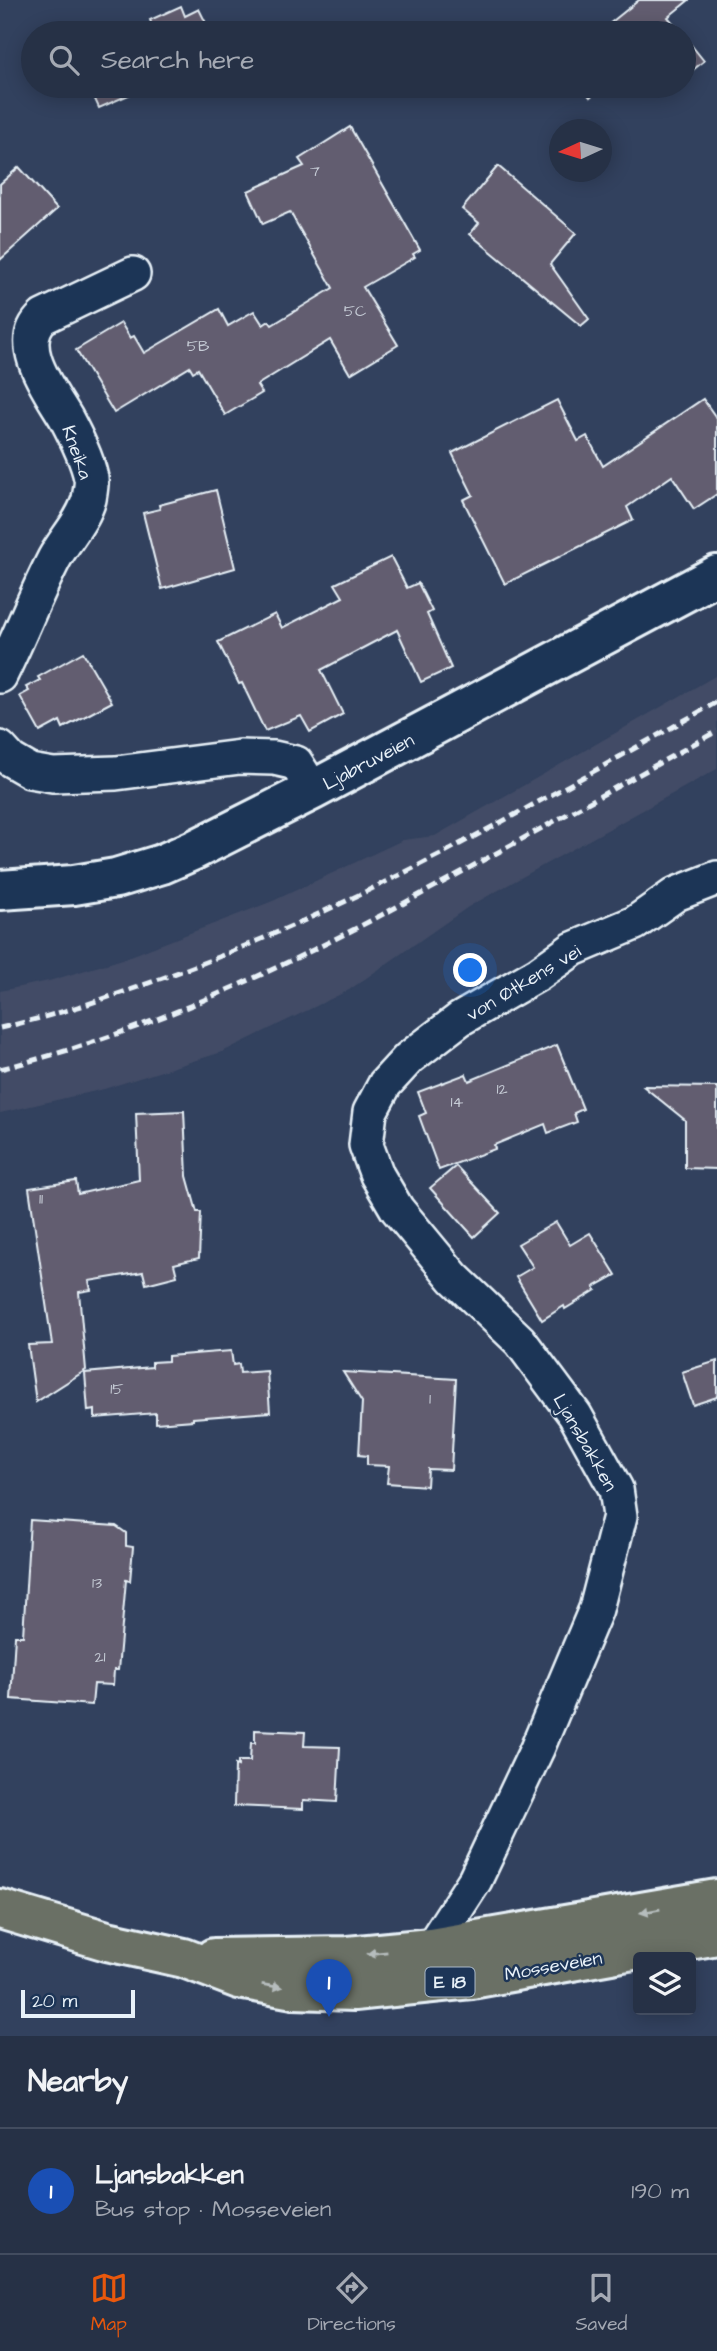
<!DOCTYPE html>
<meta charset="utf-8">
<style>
body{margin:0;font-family:"Architects Daughter",sans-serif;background:#2e394d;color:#f1f3f6}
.controls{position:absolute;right:21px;bottom:21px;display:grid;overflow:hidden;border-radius:7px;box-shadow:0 4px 18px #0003}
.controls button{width:63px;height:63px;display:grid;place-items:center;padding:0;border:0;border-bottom:2px solid #424c5f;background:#263146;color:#f1f3f6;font:35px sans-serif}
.compass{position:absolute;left:549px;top:119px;width:63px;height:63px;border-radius:50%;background:#263146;box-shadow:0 4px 18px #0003;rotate:266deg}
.scale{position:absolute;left:21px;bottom:18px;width:114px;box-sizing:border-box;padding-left:7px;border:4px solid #e8f1f8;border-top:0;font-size:19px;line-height:24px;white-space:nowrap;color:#e8f1f8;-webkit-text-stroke:5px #1d3557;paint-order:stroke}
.you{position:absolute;left:471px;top:971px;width:24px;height:24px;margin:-18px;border:5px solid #fff;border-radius:50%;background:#1a73e8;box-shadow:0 0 0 10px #1a73e833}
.badge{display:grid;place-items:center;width:46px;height:46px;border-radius:50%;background:#ea580c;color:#fff;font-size:23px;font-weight:700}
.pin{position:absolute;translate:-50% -58px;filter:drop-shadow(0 2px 4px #0008)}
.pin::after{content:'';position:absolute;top:37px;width:24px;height:21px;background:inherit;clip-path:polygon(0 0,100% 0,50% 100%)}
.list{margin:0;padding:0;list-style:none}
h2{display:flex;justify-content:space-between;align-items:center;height:91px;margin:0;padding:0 28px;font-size:30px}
h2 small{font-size:23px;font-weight:400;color:#a4a9b3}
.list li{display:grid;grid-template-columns:46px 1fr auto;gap:21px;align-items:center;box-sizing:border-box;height:126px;padding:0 28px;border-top:2px solid #424c5f}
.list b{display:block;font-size:26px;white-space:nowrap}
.list p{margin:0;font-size:23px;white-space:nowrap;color:#a4a9b3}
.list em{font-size:23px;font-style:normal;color:#a4a9b3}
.icon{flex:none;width:38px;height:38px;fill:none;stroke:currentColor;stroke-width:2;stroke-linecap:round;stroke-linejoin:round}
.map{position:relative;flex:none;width:717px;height:2036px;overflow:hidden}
.search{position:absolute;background:#263146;box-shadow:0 4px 18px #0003;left:21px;right:21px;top:21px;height:77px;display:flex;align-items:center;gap:18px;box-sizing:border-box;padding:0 24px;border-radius:38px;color:#a4a9b3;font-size:26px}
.sheet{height:217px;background:#263146}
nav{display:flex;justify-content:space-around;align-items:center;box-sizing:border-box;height:98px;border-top:2px solid #424c5f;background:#263146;font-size:19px;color:#a4a9b3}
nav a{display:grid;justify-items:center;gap:4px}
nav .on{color:#ea580c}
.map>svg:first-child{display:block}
.built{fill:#434c66}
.building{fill:#625d6f;stroke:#e8f1f8;stroke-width:2}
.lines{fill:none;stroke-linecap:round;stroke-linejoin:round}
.street-casing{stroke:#e8f1f8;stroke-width:38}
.secondary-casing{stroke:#e8f1f8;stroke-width:44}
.highway-casing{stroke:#e8f1f8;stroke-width:44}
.street{stroke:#1d3557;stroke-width:33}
.secondary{stroke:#1d3557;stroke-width:38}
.highway{stroke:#6b7065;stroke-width:38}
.rail{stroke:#e8f1f8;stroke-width:5;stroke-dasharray:10 5;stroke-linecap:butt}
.oneway{fill:#b6bdbd}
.labels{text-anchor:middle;stroke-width:5;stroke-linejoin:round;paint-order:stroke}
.number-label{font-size:16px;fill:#c6ccd6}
.shield{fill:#1d3557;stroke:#abb9c8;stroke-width:2}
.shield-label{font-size:18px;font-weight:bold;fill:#e8f1f8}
.street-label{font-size:19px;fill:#e8f1f8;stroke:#1d3557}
</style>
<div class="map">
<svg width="717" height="2036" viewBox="0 0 717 2036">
<rect width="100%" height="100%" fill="#32415e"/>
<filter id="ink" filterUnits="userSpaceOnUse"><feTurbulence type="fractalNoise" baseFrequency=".0143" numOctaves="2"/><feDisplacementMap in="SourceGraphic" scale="14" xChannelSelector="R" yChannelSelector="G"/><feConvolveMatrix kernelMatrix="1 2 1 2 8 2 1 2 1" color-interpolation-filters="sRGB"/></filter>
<g filter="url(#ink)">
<polygon class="built" points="717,675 717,769 468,907 349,990 222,1052 104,1089 0,1113 0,991 49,981 123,959 273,901 403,840 435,836"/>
<g class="building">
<polygon points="639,0 689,0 668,17 682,33 598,33"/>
<polygon points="181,6 185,16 199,9 211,33 146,33 154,30 150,20"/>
<polygon points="684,36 704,61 684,77"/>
<polygon points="89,86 149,86 99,108"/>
<polygon points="581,86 613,86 603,93 600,89 590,97"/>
<polygon points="350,127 420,250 413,254 415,257 363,287 398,345 350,374 330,340 257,385 262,393 225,415 198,369 193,372 190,367 114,413 76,350 121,323 130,338 134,336 144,353 219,309 228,326 254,311 263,325 269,321 272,325 333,288 290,212 263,224 248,191 304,166 299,159"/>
<polygon points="498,166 576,233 550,264 589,319 581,326 470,234 479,223 462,209"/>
<polygon points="19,167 57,209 0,260 0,184"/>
<polygon points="703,399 717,419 717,494 694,509 672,476 627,507 633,520 505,584 463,500 473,495 452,453 557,400 578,441 587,436 603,466"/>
<polygon points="216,490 235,568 162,589 143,513 160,509 159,505"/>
<polygon points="391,557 407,588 418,583 432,611 427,614 451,668 421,682 397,630 321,670 343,714 310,732 301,716 265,731 242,683 239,684 218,642 275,614 282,628 343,597 335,584"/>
<polygon points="83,652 112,702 63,728 60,721 40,732 20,696 29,691 26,687 40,680 38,677"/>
<polygon points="557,1045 583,1109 574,1113 577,1122 548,1133 545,1124 494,1145 495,1149 439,1170 419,1116 426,1113 418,1092 466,1074 469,1081"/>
<polygon points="643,1086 717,1087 717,1169 685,1168 685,1120"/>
<polygon points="184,1111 187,1176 197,1212 201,1212 199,1258 174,1264 177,1276 146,1284 143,1272 89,1281 91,1290 79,1292 86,1370 36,1402 28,1345 52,1344 29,1188 76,1181 78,1194 139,1180 136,1113"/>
<polygon points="456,1166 500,1213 474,1237 430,1188"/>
<polygon points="556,1222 570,1245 590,1233 616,1275 594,1287 596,1290 565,1309 564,1306 542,1320 516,1277 533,1267 518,1244"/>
<polygon points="231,1351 233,1365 239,1364 240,1373 267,1371 270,1412 193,1418 193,1420 156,1423 156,1413 95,1418 95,1410 88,1411 85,1373 152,1367 152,1362 168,1361 168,1356"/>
<polygon points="717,1361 717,1397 693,1405 682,1372"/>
<polygon points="343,1372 456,1379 451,1470 428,1469 427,1486 387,1483 389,1466 367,1465 367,1456 359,1455 362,1402"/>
<polygon points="30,1520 116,1526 126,1533 126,1546 133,1547 130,1581 126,1580 118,1670 114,1670 113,1685 94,1684 92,1705 11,1699 15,1636 23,1636"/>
<polygon points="255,1730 305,1732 304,1746 340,1747 337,1802 303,1800 303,1809 234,1806 235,1765 238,1766 238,1761 250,1761 251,1743 255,1743"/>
</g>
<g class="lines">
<defs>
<g id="street">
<path d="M0 676C19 638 34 598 54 559 65 539 83 521 89 499 90 493 92 483 91 478 87 458 75 435 66 418 51 392 13 344 43 317L133 274"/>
<polyline points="0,748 11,760 30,771 53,775 116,773 240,757 274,758 296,763 313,790"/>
<polyline points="431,1948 475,1880 537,1749 596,1609 620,1516 616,1489 575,1415 520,1341 454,1278 397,1209 377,1175 366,1145 370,1112 385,1084 409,1058 460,1019 538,974 573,949 635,923 676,894 717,878"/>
</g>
<polyline id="secondary" points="0,890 74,885 116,878 162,864 194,850 313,790 717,575"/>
<g id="highway">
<polyline points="0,1909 107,1941 184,1958 239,1979 294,1989 354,1991 471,1979 717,1935"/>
<polyline points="214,1958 348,1956 431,1948 717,1899"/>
</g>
</defs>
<use href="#street" class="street-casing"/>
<use href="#secondary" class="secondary-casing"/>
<use href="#highway" class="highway-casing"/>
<use href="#street" class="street"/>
<use href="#secondary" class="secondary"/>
<use href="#highway" class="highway"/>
<g class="rail">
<path d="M0 1028C53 1016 106 999 157 980 354 910 535 804 717 702"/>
<path d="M0 1069C171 1027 327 946 480 862 559 819 638 775 717 731"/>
</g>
</g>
<defs><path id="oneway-solid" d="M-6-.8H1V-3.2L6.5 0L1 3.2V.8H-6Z" transform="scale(1.75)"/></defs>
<g class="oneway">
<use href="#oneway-solid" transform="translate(650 1911) rotate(170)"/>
<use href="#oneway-solid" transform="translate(377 1953) rotate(174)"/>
<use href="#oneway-solid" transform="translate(272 1986) rotate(9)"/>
</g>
</g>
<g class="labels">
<g class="number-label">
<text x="315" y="176">7</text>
<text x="355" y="316">5C</text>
<text x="198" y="351">5B</text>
<text x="502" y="1094">12</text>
<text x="457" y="1107">14</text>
<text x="41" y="1204">11</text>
<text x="117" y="1394">15</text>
<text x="430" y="1404">1</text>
<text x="97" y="1588">13</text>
<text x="100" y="1662">21</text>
</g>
<rect class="shield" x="425.5" y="1967.5" width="49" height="29" rx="5"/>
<g class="shield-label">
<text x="450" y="1988">E 18</text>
</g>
<g class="street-label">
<text transform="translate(78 452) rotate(70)" y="7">Kneika</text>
<text transform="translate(368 761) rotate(-28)" y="7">Ljabruveien</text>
<text transform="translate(523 982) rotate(-31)" y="7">von Øtkens vei</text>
<text transform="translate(586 1442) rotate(60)" y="7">Ljansbakken</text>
<text transform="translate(553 1965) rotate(-10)" y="7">Mosseveien</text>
</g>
</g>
</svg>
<div class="controls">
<button><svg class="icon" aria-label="layers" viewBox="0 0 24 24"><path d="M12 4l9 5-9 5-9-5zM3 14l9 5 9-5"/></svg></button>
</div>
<svg class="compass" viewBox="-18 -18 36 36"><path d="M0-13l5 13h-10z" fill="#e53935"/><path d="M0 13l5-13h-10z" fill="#a4a9b3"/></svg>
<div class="scale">20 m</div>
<div class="you"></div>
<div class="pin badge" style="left:329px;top:2017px;background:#1a4fb4">1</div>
<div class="search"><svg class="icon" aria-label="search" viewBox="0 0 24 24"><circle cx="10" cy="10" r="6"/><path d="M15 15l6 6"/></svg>Search here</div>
</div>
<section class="sheet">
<h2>Nearby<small></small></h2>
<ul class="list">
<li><span class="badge" style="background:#1a4fb4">1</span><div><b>Ljansbakken</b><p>Bus stop · Mosseveien</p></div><em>190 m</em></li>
</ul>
</section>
<nav>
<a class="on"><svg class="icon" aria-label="map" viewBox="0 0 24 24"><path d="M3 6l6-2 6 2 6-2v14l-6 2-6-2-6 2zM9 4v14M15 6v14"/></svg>Map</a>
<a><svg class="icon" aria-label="directions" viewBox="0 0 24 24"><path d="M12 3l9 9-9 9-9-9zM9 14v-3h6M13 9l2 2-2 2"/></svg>Directions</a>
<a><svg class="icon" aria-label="saved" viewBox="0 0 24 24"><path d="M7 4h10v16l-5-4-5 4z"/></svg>Saved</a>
</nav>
